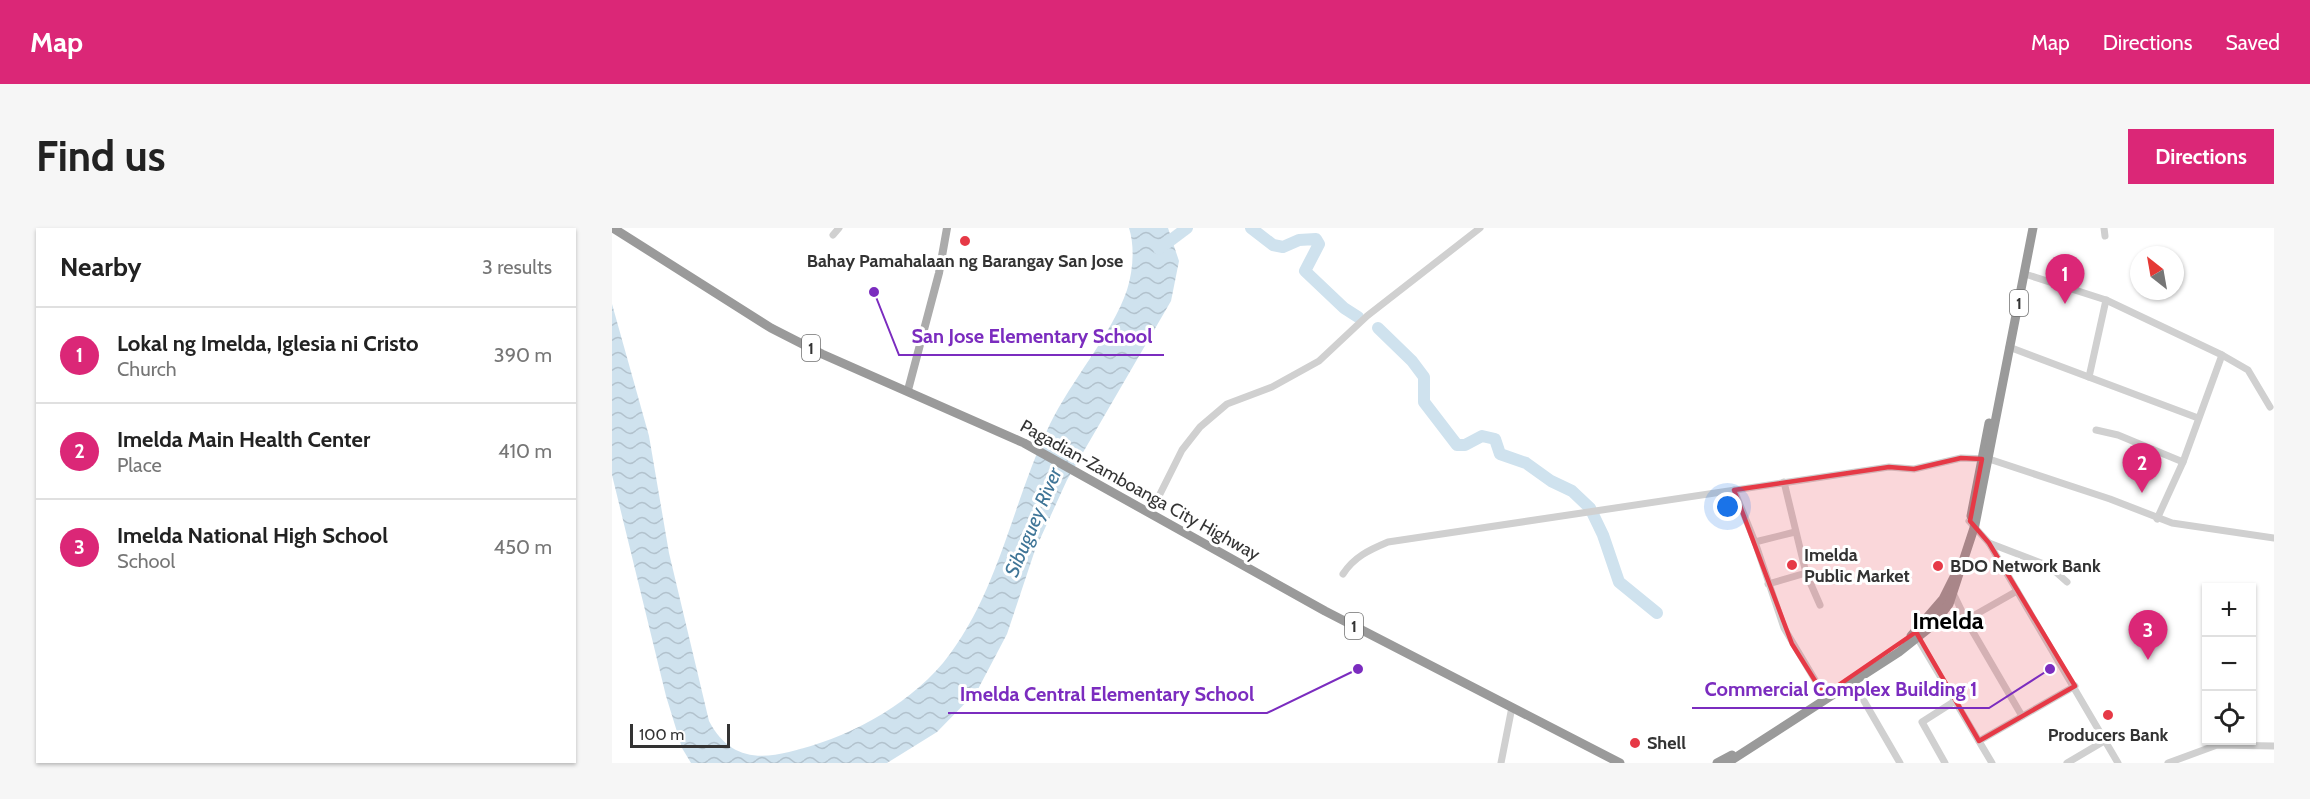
<!DOCTYPE html>
<meta charset="utf-8">
<style>
body{margin:0;font-family:Cabin,sans-serif;background:#f6f6f6;color:#222}
.controls{position:absolute;right:18px;bottom:18px;display:grid;overflow:hidden;border-radius:0px;box-shadow:0 2px 4px #0004}
.controls button{width:54px;height:54px;display:grid;place-items:center;padding:0;border:0;border-bottom:2px solid #e0e0e0;background:#fff;color:#222;font:30px sans-serif}
.compass{position:absolute;left:1518px;top:18px;width:54px;height:54px;border-radius:50%;background:#fff;box-shadow:0 2px 4px #0004;rotate:329deg}
.scale{position:absolute;left:18px;bottom:15px;width:100px;box-sizing:border-box;padding-left:6px;border:3px solid #333;border-top:0;font-size:16px;line-height:21px;white-space:nowrap;color:#333;-webkit-text-stroke:4px #fff;paint-order:stroke}
.you{position:absolute;left:1116px;top:279px;width:21px;height:21px;margin:-15px;border:4px solid #fff;border-radius:50%;background:#1a73e8;box-shadow:0 0 0 9px #1a73e833}
.badge{display:grid;place-items:center;width:39px;height:39px;border-radius:50%;background:#db2777;color:#fff;font-size:20px;font-weight:700}
.pin{position:absolute;translate:-50% -50px;filter:drop-shadow(0 2px 3px #0008)}
.pin::after{content:'';position:absolute;top:32px;width:21px;height:18px;background:inherit;clip-path:polygon(0 0,100% 0,50% 100%)}
.list{margin:0;padding:0;list-style:none}
h2{display:flex;justify-content:space-between;align-items:center;height:78px;margin:0;padding:0 24px;font-size:26px}
h2 small{font-size:20px;font-weight:400;color:#767676}
.list li{display:grid;grid-template-columns:39px 1fr auto;gap:18px;align-items:center;box-sizing:border-box;height:96px;padding:0 24px;border-top:2px solid #e0e0e0}
.list b{display:block;font-size:22px;white-space:nowrap}
.list p{margin:0;font-size:20px;white-space:nowrap;color:#767676}
.list em{font-size:20px;font-style:normal;color:#767676}
.icon{flex:none;width:33px;height:33px;fill:none;stroke:currentColor;stroke-width:2;stroke-linecap:round;stroke-linejoin:round}
.map{position:relative;flex:none;width:1662px;height:535px;overflow:hidden;border-radius:0px}
header{display:flex;align-items:center;gap:36px;box-sizing:border-box;height:84px;padding:0 30px;background:#db2777;color:#fff}
header strong{font-size:28px}
nav{display:flex;gap:33px;margin-inline-start:auto;font-size:21px}
.intro{display:flex;align-items:center;justify-content:space-between;box-sizing:border-box;height:144px;padding:0 36px}
h1{margin:0;font-size:42px}
.button{padding:15px 27px;border-radius:0px;background:#db2777;color:#fff;font-size:21px;font-weight:700}
main{display:flex;gap:36px;padding:0 36px}
aside{flex:1;background:#fff;border-radius:0px;box-shadow:0 2px 4px #0004}
.map>svg:first-child{display:block}
.water{fill:url(#water-waves)}
.lines{fill:none;stroke-linecap:round;stroke-linejoin:round}
.river{stroke:#cfe2ee;stroke-width:12}
.minor{stroke:#d0d0d0;stroke-width:7}
.major{stroke:#ababab;stroke-width:8}
.highway{stroke:#9a9a9a;stroke-width:9}
.marked{fill:#e63946;fill-opacity:0.2;stroke:#e63946;stroke-width:4.5;stroke-linejoin:round}
.poi-dot{fill:#e63946;stroke:#fff;stroke-width:2}
.labels{text-anchor:middle;stroke-width:6;stroke-linejoin:round;paint-order:stroke}
.shield{fill:#fff;stroke:#707070;stroke-width:1.5}
.shield-label{font-size:16px;font-weight:bold;fill:#333}
.poi-label{font-size:18px;font-weight:bold;fill:#333;stroke:#fff;text-anchor:start}
.street-label{font-size:18px;fill:#333;stroke:#fff}
.water-label{font-size:20px;font-style:italic;fill:#3f7597;stroke:#fff}
.district-label{font-size:24px;font-weight:bold;fill:#000;stroke:#fff}
.leader{fill:none;stroke:#7b2cbf;stroke-width:2}
.callout-dot{fill:#7b2cbf;stroke:#fff;stroke-width:2}
.callout-label{font-size:20px;text-anchor:middle;font-weight:bold;fill:#7b2cbf;stroke:#fff;stroke-width:6;stroke-linejoin:round;paint-order:stroke}
</style>
<header>
<strong>Map</strong>
<nav><a>Map</a><a>Directions</a><a>Saved</a></nav>
</header>
<div class="intro"><h1>Find us</h1><a class="button">Directions</a></div>
<main>
<aside>
<h2>Nearby<small>3 results</small></h2>
<ul class="list">
<li><span class="badge">1</span><div><b>Lokal ng Imelda, Iglesia ni Cristo</b><p>Church</p></div><em>390 m</em></li>
<li><span class="badge">2</span><div><b>Imelda Main Health Center</b><p>Place</p></div><em>410 m</em></li>
<li><span class="badge">3</span><div><b>Imelda National High School</b><p>School</p></div><em>450 m</em></li>
</ul>
</aside>
<div class="map">
<svg width="1662" height="535" viewBox="0 0 1662 535">
<defs>
<pattern id="water-waves" width="16" height="10" patternUnits="userSpaceOnUse" patternTransform="scale(1.5)"><rect width="16" height="10" fill="#cfe2ee"/><path d="M0 5q4-4 8 0t8 0" fill="none" stroke="#b2c2cd"/></pattern>
</defs>
<rect width="100%" height="100%" fill="#fff"/>
<path class="water" d="M517 0H556L567 33 559 73 455 252 423 322 395 406 365 463 325 504 275 535H79L70 520 54 468 0 247V76L37 208 57 325 97 493C115 527 141 533 177 524 233 511 293 480 331 435 387 366 400 274 438 196 459 153 500 106 515 62 521 43 523 19 517 0Z"/>
<g class="lines">
<g class="river">
<polyline points="639,0 661,17 671,19 687,12 704,11 707,16 693,43 732,80 746,89"/>
<polyline points="547,21 575,0"/>
<polyline points="766,100 800,133 812,149 812,174 845,217 853,217 870,208 883,211 888,226 914,235 939,253 960,263 978,280 991,307 1007,354 1045,385"/>
</g>
<g class="minor">
<polyline points="1492,0 1493,8"/>
<polyline points="221,7 227,0"/>
<polyline points="1413,46 1494,72 1610,127 1636,142 1658,179"/>
<polyline points="1397,119 1586,190"/>
<polyline points="1477,149 1494,72"/>
<polyline points="1484,202 1506,207 1571,234"/>
<polyline points="1172,254 1194,345 1208,377"/>
<polyline points="1122,262 1143,314"/>
<polyline points="539,284 570,222 588,199 615,176 660,159 707,133 755,88 868,0"/>
<polyline points="1545,291 1571,234 1610,127"/>
<polyline points="1357,293 1377,315 1506,535"/>
<polyline points="1183,304 1143,314 1172,400 1212,467"/>
<polyline points="1377,315 1437,338 1455,354"/>
<path d="M731 346C742 329 757 322 776 314L1277 239 1302 241 1349 230 1377 231 1498 271 1560 295 1662 310"/>
<polyline points="1156,356 1194,345"/>
<polyline points="1342,367 1354,392 1410,488"/>
<polyline points="1354,392 1405,363"/>
<polyline points="1303,406 1380,535"/>
<polyline points="1241,454 1288,535"/>
<polyline points="1367,513 1463,458"/>
<polyline points="889,535 900,479"/>
<polyline points="1333,535 1310,494 1343,473"/>
<polyline points="1455,535 1494,512"/>
<polyline points="1556,535 1605,517 1662,518"/>
</g>
<polyline class="major" points="296,162 327,45 335,0"/>
<g class="highway">
<polyline points="1,0 159,100 210,126 412,215 713,383 1008,535"/>
<polyline points="1359,288 1377,195"/>
<polyline points="1299,408 1331,371 1343,347"/>
<polyline points="1105,535 1120,527"/>
<polyline points="1115,535 1287,424 1321,397 1337,376 1363,297 1421,0"/>
</g>
</g>
<path class="marked" d="M1349 230 1370 231 1358 293 1377 315 1463 458 1367 513 1304 404 1212 467 1180 416 1122 262 1277 239 1302 241Z"/>
<g class="poi-dot">
<circle cx="353" cy="13" r="6"/>
<circle cx="1180" cy="337" r="6"/>
<circle cx="1326" cy="338" r="6"/>
<circle cx="1496" cy="487" r="6"/>
<circle cx="1023" cy="515" r="6"/>
</g>
<g class="labels">
<g class="shield">
<rect x="1398" y="62" width="18" height="26" rx="4.5"/>
<rect x="190" y="107" width="18" height="26" rx="4.5"/>
<rect x="733" y="385" width="18" height="26" rx="4.5"/>
</g>
<g class="shield-label">
<text x="1407" y="81">1</text>
<text x="199" y="126">1</text>
<text x="742" y="404">1</text>
</g>
<g class="poi-label">
<text x="353" y="39" text-anchor="middle">Bahay Pamahalaan ng Barangay San Jose</text>
<text x="1192" y="333">Imelda<tspan x="1192" dy="21">Public Market</tspan></text>
<text x="1338" y="344">BDO Network Bank</text>
<text x="1496" y="513" text-anchor="middle">Producers Bank</text>
<text x="1035" y="521">Shell</text>
</g>
<g class="street-label">
<text transform="translate(528 262) rotate(29)" y="6">Pagadian-Zamboanga City Highway</text>
</g>
<g class="water-label">
<text transform="translate(421 294) rotate(-67)" y="7">Sibuguey River</text>
</g>
<g class="district-label">
<text x="1336" y="401">Imelda</text>
</g>
</g>
<path class="leader" d="M262 64L287 127H552M1438 441L1377 480H1080M746 441L655 485H336"/>
<g class="callout-dot">
<circle cx="262" cy="64" r="6"/>
<circle cx="1438" cy="441" r="6"/>
<circle cx="746" cy="441" r="6"/>
</g>
<g class="callout-label">
<text x="420" y="115">San Jose Elementary School</text>
<text x="1229" y="468">Commercial Complex Building 1</text>
<text x="495" y="473">Imelda Central Elementary School</text>
</g>
</svg>
<div class="controls">
<button>+</button>
<button>−</button>
<button><svg class="icon" aria-label="locate" viewBox="0 0 24 24"><circle cx="12" cy="12" r="6"/><path d="M12 2v4M12 18v4M2 12h4M18 12h4"/></svg></button>
</div>
<svg class="compass" viewBox="-18 -18 36 36"><path d="M0-13l5 13h-10z" fill="#e53935"/><path d="M0 13l5-13h-10z" fill="#767676"/></svg>
<div class="scale">100 m</div>
<div class="you"></div>
<div class="pin badge" style="left:1453px;top:76px">1</div>
<div class="pin badge" style="left:1530px;top:265px">2</div>
<div class="pin badge" style="left:1536px;top:432px">3</div>
</div>
</main>
